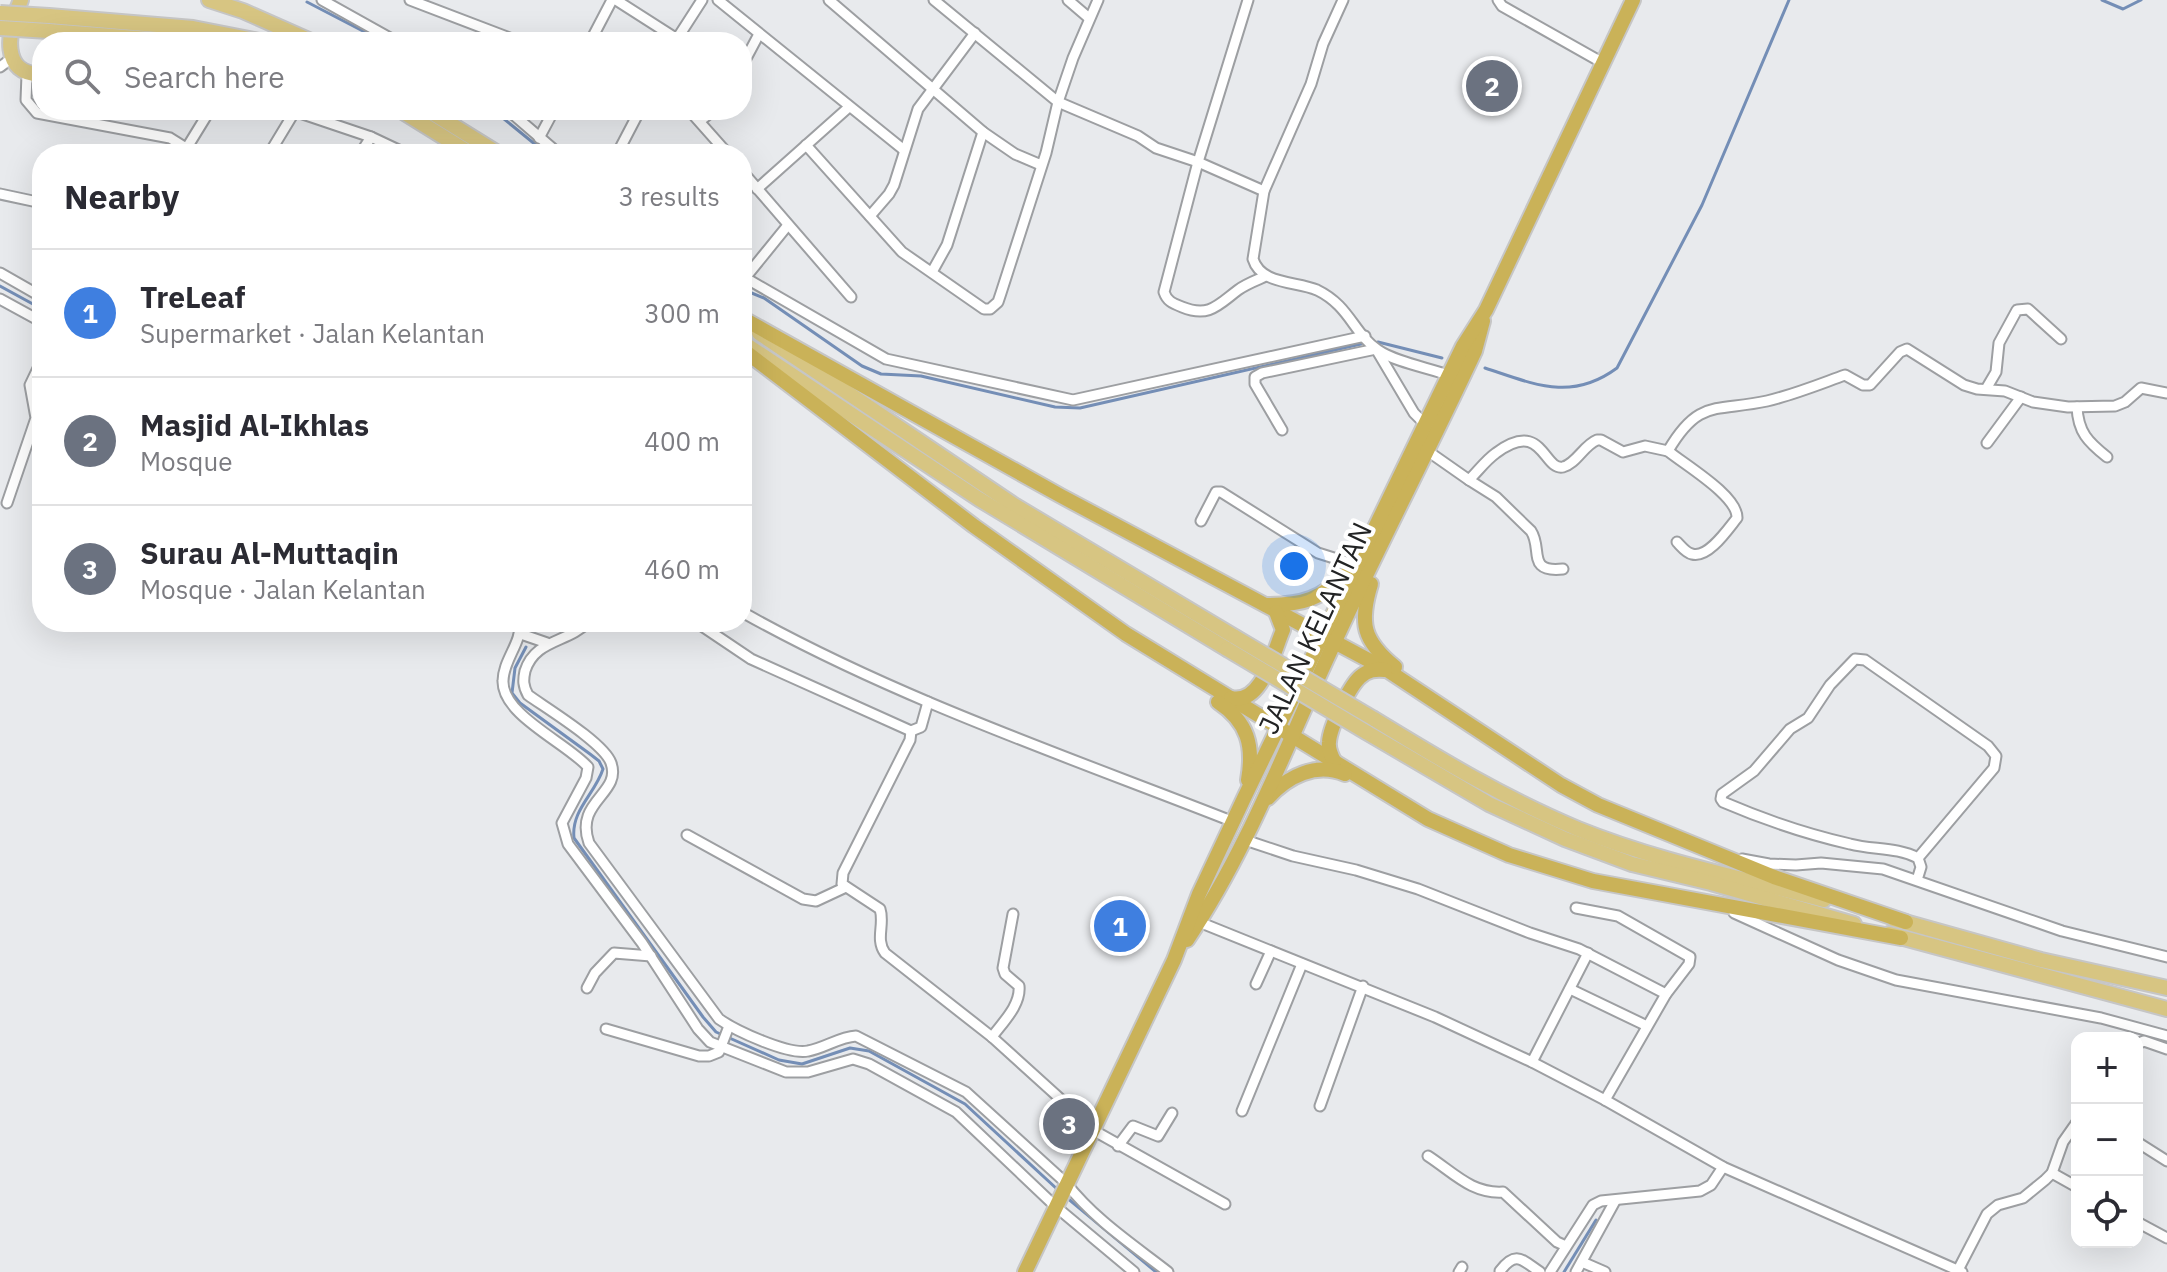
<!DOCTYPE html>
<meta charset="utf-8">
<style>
body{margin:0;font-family:"IBM Plex Sans",sans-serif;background:#f2f2f3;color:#2b2b33}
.controls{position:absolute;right:24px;bottom:24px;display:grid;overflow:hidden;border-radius:16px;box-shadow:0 8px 32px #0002}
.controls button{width:72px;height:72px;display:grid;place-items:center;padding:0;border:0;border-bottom:2px solid #e1e1e2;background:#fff;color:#2b2b33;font:40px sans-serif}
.you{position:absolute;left:1294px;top:566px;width:28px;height:28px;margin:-20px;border:6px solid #fff;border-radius:50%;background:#1a73e8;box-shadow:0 0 0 12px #1a73e833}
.badge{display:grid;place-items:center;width:52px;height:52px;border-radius:50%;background:#7c3aed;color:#fff;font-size:26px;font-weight:700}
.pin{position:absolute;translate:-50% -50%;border:4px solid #fff;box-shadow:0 2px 8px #0006}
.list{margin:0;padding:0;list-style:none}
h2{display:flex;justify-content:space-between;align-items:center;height:104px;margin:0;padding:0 32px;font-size:34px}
h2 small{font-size:26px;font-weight:400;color:#7c7c81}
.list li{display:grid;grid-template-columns:52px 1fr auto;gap:24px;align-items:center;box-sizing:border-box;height:128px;padding:0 32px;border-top:2px solid #e1e1e2}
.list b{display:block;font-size:30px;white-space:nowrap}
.list p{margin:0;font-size:26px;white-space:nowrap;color:#7c7c81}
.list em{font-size:26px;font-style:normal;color:#7c7c81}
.icon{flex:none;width:44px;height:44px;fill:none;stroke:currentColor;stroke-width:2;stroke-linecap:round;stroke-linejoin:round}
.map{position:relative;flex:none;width:2167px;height:1272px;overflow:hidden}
.search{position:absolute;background:#fff;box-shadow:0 8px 32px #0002;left:32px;top:32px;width:720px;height:88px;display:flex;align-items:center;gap:20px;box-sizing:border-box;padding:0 28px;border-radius:32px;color:#7c7c81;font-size:30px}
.panel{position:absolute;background:#fff;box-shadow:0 8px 32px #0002;left:32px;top:144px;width:720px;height:488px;border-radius:32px}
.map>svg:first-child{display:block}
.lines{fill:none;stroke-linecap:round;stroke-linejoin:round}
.stream{stroke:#748eb6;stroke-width:3}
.minor-casing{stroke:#9d9fa2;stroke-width:13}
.primary-casing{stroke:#c6c6c6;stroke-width:18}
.trunk-casing{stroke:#c6c6c6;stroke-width:18}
.minor{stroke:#fff;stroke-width:9}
.primary{stroke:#d7c582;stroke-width:14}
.trunk{stroke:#cab258;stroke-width:14}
.primary-bridge-casing{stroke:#c6c6c6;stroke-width:18;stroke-linecap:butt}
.primary-bridge{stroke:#d7c582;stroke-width:14}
.labels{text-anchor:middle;stroke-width:8;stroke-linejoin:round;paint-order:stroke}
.street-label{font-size:28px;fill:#222324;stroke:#fff}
</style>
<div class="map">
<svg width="2167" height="1272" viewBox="0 0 2167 1272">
<rect width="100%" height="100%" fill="#e8eaed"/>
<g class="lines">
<g class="stream">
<polyline points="2102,0 2123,9 2141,0"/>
<polyline points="307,2 384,42"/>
<polyline points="493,110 547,154"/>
<polyline points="0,286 42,309"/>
<polyline points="742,289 764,298 862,366 881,374 921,376 1055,407 1080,408 1361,344"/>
<polyline points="1378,342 1442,358"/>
<path d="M1485 368C1534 384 1571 402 1617 368L1702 205 1789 0"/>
<path d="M526 647 515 668 512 693 520 703 590 754 599 761 603 769C595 794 571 810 574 838L703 1017 716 1032 779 1060 802 1064 850 1048 869 1051 965 1104 1057 1189"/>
<polyline points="1066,1197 1156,1272"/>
<polyline points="1564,1272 1596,1220"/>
</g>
<defs>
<g id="minor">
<polyline points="322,0 397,42"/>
<polyline points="410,0 520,42"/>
<polyline points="616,0 677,39"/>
<polyline points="718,0 904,150"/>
<polyline points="829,0 983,132 1015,154 1041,165"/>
<polyline points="934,0 1058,102 1138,136 1156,148 1198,162 1264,191"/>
<polyline points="1068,0 1089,18"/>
<path d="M1248 0 1198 162 1164 292C1167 301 1172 303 1182 307 1209 318 1218 305 1238 290 1246 284 1257 280 1266 276"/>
<path d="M1343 0 1323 44 1311 84 1264 191 1253 259C1261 285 1296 281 1317 290 1350 306 1353 333 1378 350 1395 362 1429 368 1448 375"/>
<polyline points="1498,0 1502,6 1603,63"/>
<polyline points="590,42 612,0"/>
<polyline points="675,42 702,0"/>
<polyline points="742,66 759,34"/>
<polyline points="0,67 8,61"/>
<polyline points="27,75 26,100 37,113 170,138 186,148"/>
<polyline points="291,110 371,137 407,154"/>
<polyline points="508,110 559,154"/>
<polyline points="689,110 728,154"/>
<polyline points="700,121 714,110"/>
<polyline points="539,138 554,110"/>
<polyline points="806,145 902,252 984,309 990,309 998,302 1001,293 1046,153 1058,102 1073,58 1098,0"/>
<polyline points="183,154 210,110"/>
<polyline points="269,154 295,111"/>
<polyline points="360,154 371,137"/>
<polyline points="617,154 640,110"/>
<polyline points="742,171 851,297"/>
<polyline points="757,189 849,107"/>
<polyline points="0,194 42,203"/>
<polyline points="870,216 889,194 894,185 918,109 975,33"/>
<polyline points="932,272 947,245 983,132"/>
<polyline points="0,273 42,297"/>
<polyline points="742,276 886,359 1073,400 1365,336"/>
<polyline points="745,278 788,225"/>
<polyline points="0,299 42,322"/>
<polyline points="1986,389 1996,372 1999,343 2017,310 2028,309 2061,339"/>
<path d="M2077 407C2078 432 2088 442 2107 457"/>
<polyline points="1282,430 1255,384 1255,377 1262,373 1376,349 1414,413 1425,424"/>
<polyline points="1987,443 2021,397"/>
<path d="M1668 451C1685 465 1738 496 1737 518 1728 529 1708 559 1692 554 1686 553 1681 546 1677 542"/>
<path d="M1429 452 1469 480C1478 471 1486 460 1496 453 1543 418 1543 471 1563 467 1576 464 1584 445 1597 440H1601L1623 452 1645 446 1668 451C1699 398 1716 412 1767 401 1793 395 1820 384 1845 375L1863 385H1870L1900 352 1907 349 1964 385 1977 389 2005 391 2033 402 2068 407 2115 406 2125 402 2141 388 2167 393"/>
<path d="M1469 480 1496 497 1531 531C1543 549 1526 573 1563 569"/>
<polyline points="7,503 36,418 30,385 42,360"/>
<polyline points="1201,521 1216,492 1221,492 1318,553 1356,565"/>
<path d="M742 612C897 699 1069 757 1234 822"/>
<path d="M520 622C522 643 503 660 503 681 502 715 567 743 588 767L586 778 562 823 568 844 642 943 698 1029 710 1042 786 1072H808L853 1059 869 1064 956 1112 1055 1206 1134 1272"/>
<path d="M588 622C568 643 535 639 525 671 523 680 523 686 528 695 546 708 604 743 611 763 622 794 574 801 589 843L719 1019C736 1031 788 1055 808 1051 825 1048 839 1037 856 1036L966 1092 1066 1183C1094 1219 1132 1244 1168 1272"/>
<polyline points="696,622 751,659 911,731 921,727 928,702"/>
<polyline points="521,634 547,643"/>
<path d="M911 731 910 740 843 873 842 884 880 909C885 924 875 939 885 953L992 1037 1076 1113 1094 1124"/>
<polyline points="687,835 803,899 816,901 846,887"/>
<polyline points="1245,840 1293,856 1356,870 1418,889 1530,933 1579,949 1666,994"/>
<polyline points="1742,859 1769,864 1796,865 1821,863 1883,869 2062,931 2167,957"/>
<path d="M1917 880 1921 867 1918 858C1897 847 1873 850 1850 844 1806 834 1765 820 1723 802L1721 799 1722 794 1754 771 1790 729 1808 718 1830 685 1855 659 1865 660 1988 746 1996 756 1994 768 1918 858"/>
<polyline points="1576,908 1618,916 1690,957 1689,964 1666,994 1605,1100"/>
<polyline points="1734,913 1838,960 1896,980 2101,1018 2167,1036"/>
<polyline points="1199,922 1435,1017 1532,1062 1605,1100 1723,1167 1962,1272"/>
<polyline points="1256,984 1271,951"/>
<polyline points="587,988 595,973 614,953 651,956"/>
<polyline points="1570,989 1647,1026"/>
<polyline points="606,1029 699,1056 709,1056 719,1052 729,1026"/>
<path d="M992 1037C1003 1022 1021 1005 1019 986L1005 974 1003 968 1013 914"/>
<polyline points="2137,1044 2144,1041 2167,1049"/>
<polyline points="1532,1062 1588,953"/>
<polyline points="1320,1106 1363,986"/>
<polyline points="1242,1111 1302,964"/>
<polyline points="1091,1129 1225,1204"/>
<polyline points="2137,1142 2167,1161"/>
<polyline points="1118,1146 1133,1126 1158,1136 1172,1113"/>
<path d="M1428 1156C1454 1173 1472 1194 1503 1192L1557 1242 1566 1246"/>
<polyline points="2052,1173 2077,1187"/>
<polyline points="2137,1222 2167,1238"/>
<polyline points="1582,1262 1605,1272"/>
<polyline points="1958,1270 1987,1214 1998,1205 2023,1198 2045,1180 2052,1173 2063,1142 2077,1122"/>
<path d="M1500 1271C1516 1250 1522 1260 1540 1272"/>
<polyline points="1459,1272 1462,1267"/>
<polyline points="1550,1272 1593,1205 1601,1201 1700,1191 1711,1185 1723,1167"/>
<polyline points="1576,1272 1615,1201"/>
</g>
<g id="primary">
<path d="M21 0C7 31 0 76 42 74"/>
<polyline points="209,0 243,11 313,42"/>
<polyline points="49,16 193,28 264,42"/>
<polyline points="49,31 186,42"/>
<polyline points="400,110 471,154"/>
<polyline points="428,110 499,154"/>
<polyline points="759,333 1014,505 1235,637"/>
<polyline points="742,342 979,499 1227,649"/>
<path d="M1374 719C1441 760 1506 799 1578 829 1657 861 1742 878 1824 900"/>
<polyline points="1366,732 1489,804 1565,839 1632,864 1711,883 1854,924"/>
<polyline points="1894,919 2041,960 2167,988"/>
<polyline points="1889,934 2167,1009"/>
</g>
<g id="trunk">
<polyline points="742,318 1061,496 1387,670 1561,785 1598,805 1774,877 1906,922"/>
<polyline points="742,349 974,526 1126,634 1428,819 1509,855 1593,881 1901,938"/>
<path d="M1371 584C1359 623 1363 641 1395 667"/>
<path d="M1266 605C1303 605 1321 599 1348 573"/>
<path d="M1231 698C1262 705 1273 653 1283 630L1276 612"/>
<path d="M1218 702C1248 722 1254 746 1248 780"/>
<path d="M1334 761C1331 755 1328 749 1329 742 1330 727 1349 687 1360 677 1368 670 1375 669 1385 670"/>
<path d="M1268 798C1288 776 1316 762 1345 774"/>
<path d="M1187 940C1247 851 1285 749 1330 652 1376 551 1428 452 1475 351L1483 321"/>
<polyline points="1025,1272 1174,960 1199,894 1245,796 1463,346 1486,310 1633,0"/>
</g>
</defs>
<use href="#minor" class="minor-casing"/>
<use href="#primary" class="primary-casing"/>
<use href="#trunk" class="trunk-casing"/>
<use href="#minor" class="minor"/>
<use href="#primary" class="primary"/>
<use href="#trunk" class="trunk"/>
<defs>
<g id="primary-bridge">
<polyline points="0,13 49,16"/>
<polyline points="0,28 49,31"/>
<polyline points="1235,637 1374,719"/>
<polyline points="1227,649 1366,732"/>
</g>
</defs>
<use href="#primary-bridge" class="primary-bridge-casing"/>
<use href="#primary-bridge" class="primary-bridge"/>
</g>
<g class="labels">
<g class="street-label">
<text transform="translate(1315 628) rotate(-65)" y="10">JALAN KELANTAN</text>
</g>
</g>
</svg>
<div class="controls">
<button>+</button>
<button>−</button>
<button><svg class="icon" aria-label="locate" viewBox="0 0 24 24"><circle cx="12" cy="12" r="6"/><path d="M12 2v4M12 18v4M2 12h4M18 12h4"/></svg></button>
</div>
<div class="you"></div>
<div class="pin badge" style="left:1120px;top:926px;background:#3f7fe0">1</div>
<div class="pin badge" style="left:1492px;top:86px;background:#6b7280">2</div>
<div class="pin badge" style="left:1069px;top:1124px;background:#6b7280">3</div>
<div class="search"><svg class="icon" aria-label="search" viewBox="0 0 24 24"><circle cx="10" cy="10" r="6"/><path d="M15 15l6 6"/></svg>Search here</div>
<section class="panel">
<h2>Nearby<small>3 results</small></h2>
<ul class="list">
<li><span class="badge" style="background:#3f7fe0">1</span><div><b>TreLeaf</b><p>Supermarket · Jalan Kelantan</p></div><em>300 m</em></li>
<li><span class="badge" style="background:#6b7280">2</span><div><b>Masjid Al-Ikhlas</b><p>Mosque</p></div><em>400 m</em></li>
<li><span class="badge" style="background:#6b7280">3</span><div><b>Surau Al-Muttaqin</b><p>Mosque · Jalan Kelantan</p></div><em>460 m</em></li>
</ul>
</section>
</div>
